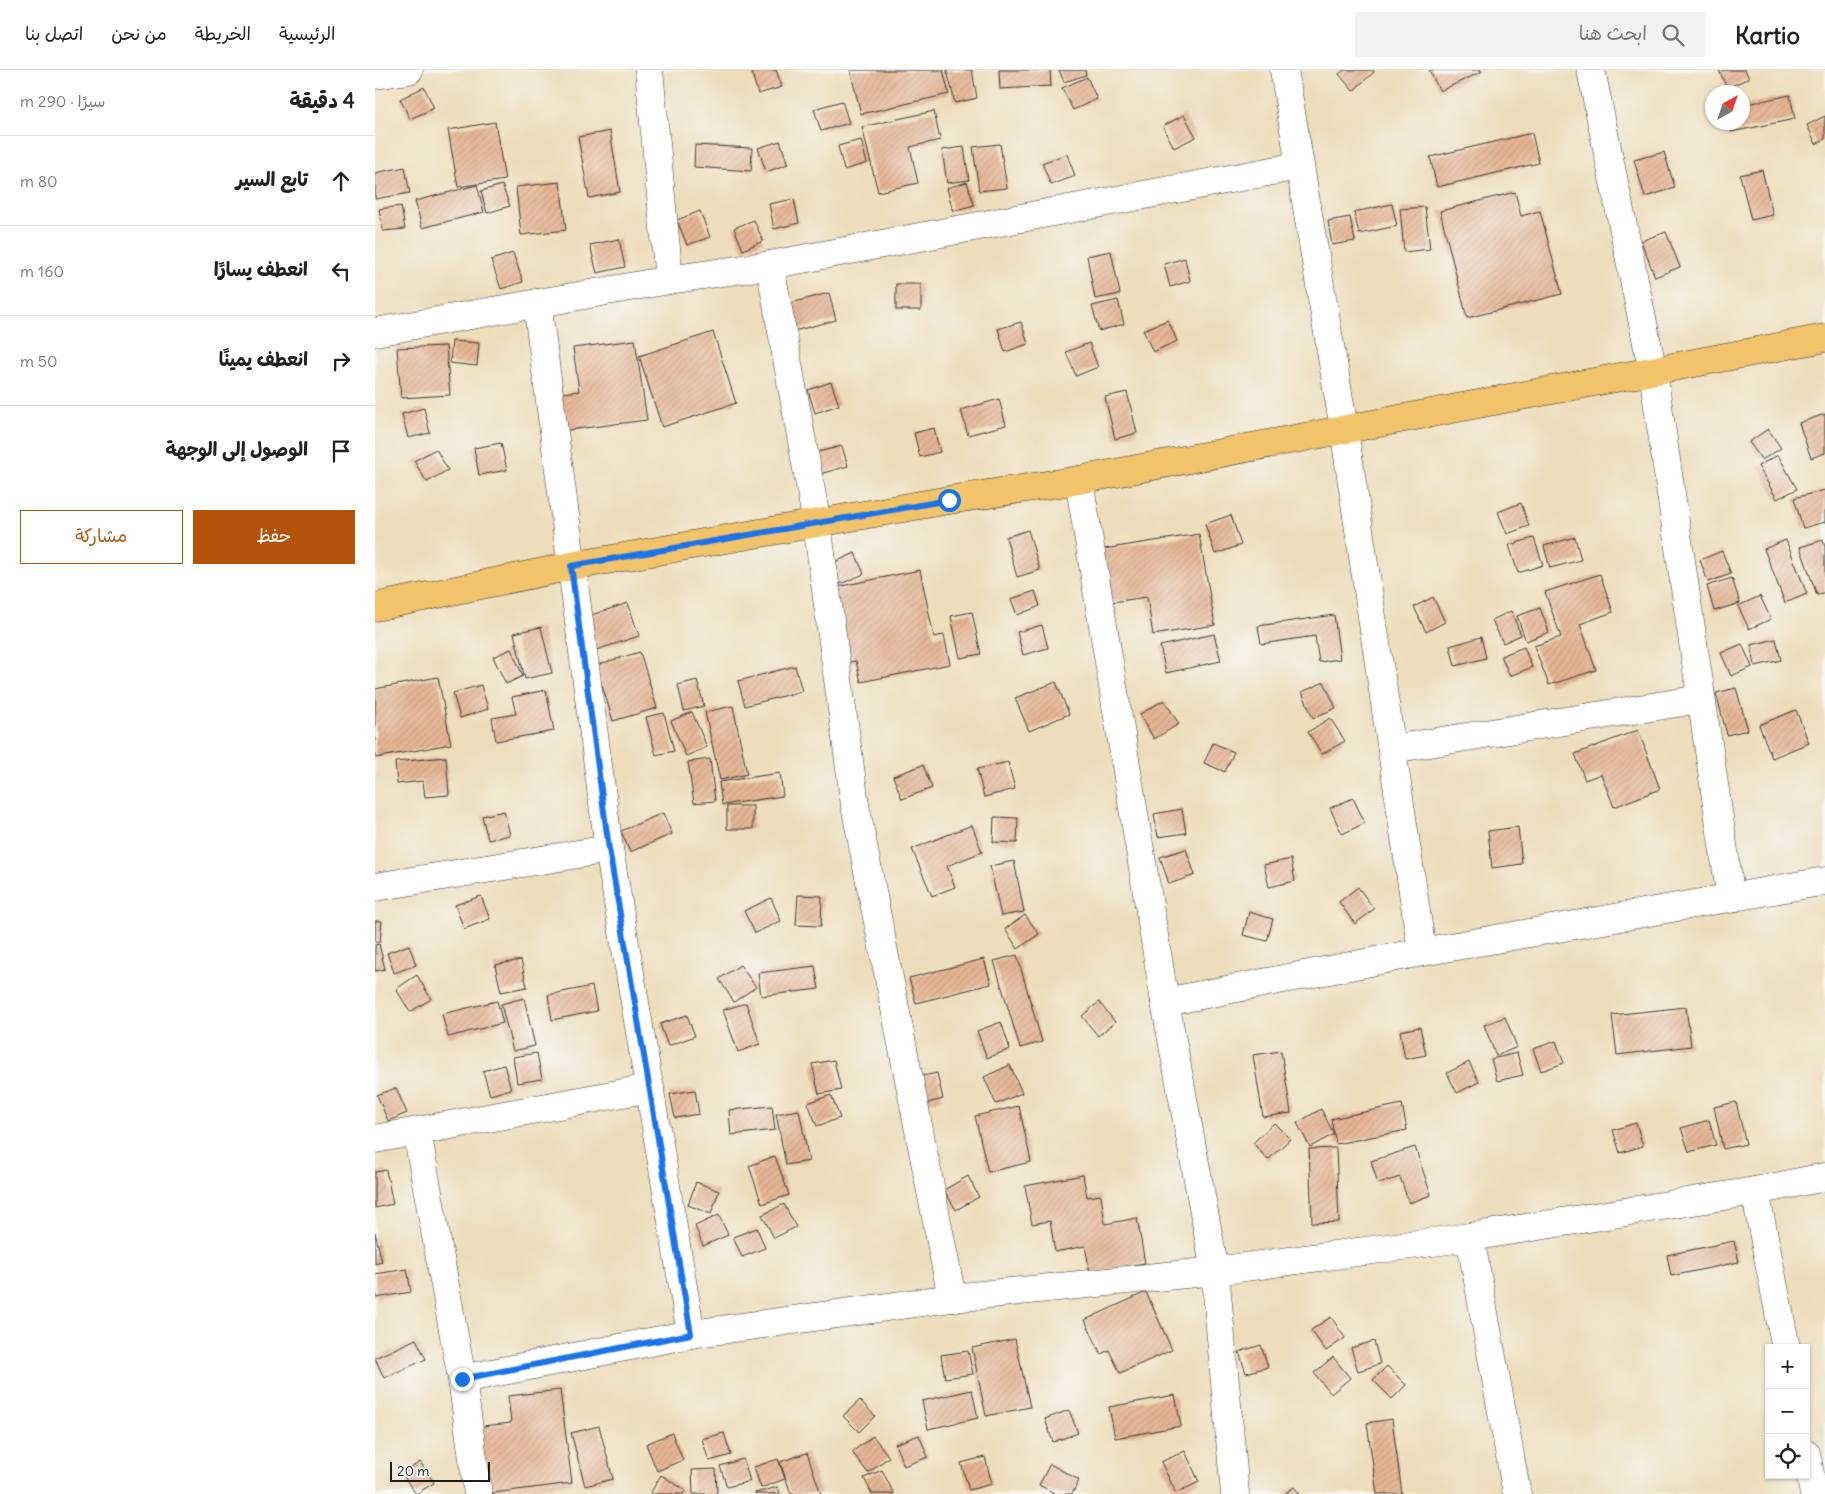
<!DOCTYPE html>
<html lang="ar">
<meta charset="utf-8">
<style>
body{margin:0;font-family:Delius,"Playpen Sans Arabic",sans-serif;background:#f2f2f2;color:#222;direction:rtl}
.controls{position:absolute;right:15px;bottom:15px;display:grid;overflow:hidden;border-radius:0px;box-shadow:0 1px 4px #0004}
.controls button{width:45px;height:45px;display:grid;place-items:center;padding:0;border:0;border-bottom:1px solid #e0e0e0;background:#fff;color:#222;font:25px sans-serif}
.compass{position:absolute;left:1330px;top:15px;width:45px;height:45px;border-radius:50%;background:#fff;box-shadow:0 1px 4px #0004;rotate:40deg}
.scale{position:absolute;left:15px;bottom:12px;width:100px;box-sizing:border-box;padding-left:5px;border:2px solid #1c1c1c;border-top:0;font-size:14px;line-height:18px;white-space:nowrap;color:#1c1c1c;-webkit-text-stroke:4px #f6f6f2;paint-order:stroke}
.stop{position:absolute;width:15px;height:15px;margin:-11px;border:4px solid #1a73e8;border-radius:50%;background:#fff}
.stop.end{background:#1a73e8;border-color:#fff;box-shadow:0 1px 5px #0008}
.list{margin:0;padding:0;list-style:none}
h2{display:flex;justify-content:space-between;align-items:center;height:65px;margin:0;padding:0 20px;font-size:21px}
h2 small{font-size:16px;font-weight:400;color:#767676}
.list li{display:grid;grid-template-columns:32px 1fr auto;gap:15px;align-items:center;box-sizing:border-box;height:90px;padding:0 20px;border-top:1px solid #e0e0e0}
.list b{display:block;font-size:19px;white-space:nowrap}
.list em{font-size:16px;font-style:normal;color:#767676}
.actions{display:flex;gap:10px;padding:15px 20px}
.actions a{flex:1;padding:11px 0;border:1px solid #b45309;border-radius:0px;text-align:center;font-size:18px;color:#b45309}
.actions .main{background:#b45309;color:#fff}
.icon{flex:none;width:28px;height:28px;fill:none;stroke:currentColor;stroke-width:2;stroke-linecap:round;stroke-linejoin:round}
.map{position:relative;flex:none;width:1450px;height:1424px;overflow:hidden;direction:ltr}
header{display:flex;align-items:center;gap:30px;box-sizing:border-box;height:70px;padding:0 25px;background:#fff;border-bottom:1px solid #e0e0e0}
header strong{font-size:24px}
nav{display:flex;gap:28px;margin-inline-start:auto;font-size:18px}
.search{width:350px;height:45px;background:#f2f2f2;display:flex;align-items:center;gap:12px;box-sizing:border-box;padding:0 18px;border-radius:0px;color:#767676;font-size:19px}
main{display:flex}
aside{flex:1;background:#fff}
.map>svg:first-child{display:block}
.building{fill:url(#building-hatch)}
.lines{fill:none;stroke-linecap:round;stroke-linejoin:round}
.minor-casing{stroke:#3b3934;stroke-width:29}
.major-casing{stroke:#3b3934;stroke-width:29}
.minor{stroke:#fff;stroke-width:28}
.major{stroke:#f1c36a;stroke-width:28}
.route{stroke:#1a73e8;stroke-width:6}
</style>
<header>
<strong>Kartio</strong>
<div class="search"><svg class="icon" aria-label="search" viewBox="0 0 24 24"><circle cx="10" cy="10" r="6"/><path d="M15 15l6 6"/></svg>ابحث هنا</div>
<nav><a>الرئيسية</a><a>الخريطة</a><a>من نحن</a><a>اتصل بنا</a></nav>
</header>
<main>
<div class="map">
<svg width="1450" height="1424" viewBox="0 0 1450 1424">
<defs>
<pattern id="building-hatch" width="6" height="6" patternUnits="userSpaceOnUse" patternTransform="scale(1.25)"><rect width="6" height="6" fill="#e6b695"/><path d="M-1 1l2-2M0 6l6-6M5 7l2-2" fill="none" stroke="#c59c80"/></pattern>
</defs>
<rect width="100%" height="100%" fill="#f6f6f2"/>
<filter id="ink" filterUnits="userSpaceOnUse"><feTurbulence type="fractalNoise" baseFrequency=".02" numOctaves="2"/><feDisplacementMap in="SourceGraphic" scale="10" xChannelSelector="R" yChannelSelector="G"/><feConvolveMatrix kernelMatrix="1 2 1 2 8 2 1 2 1" color-interpolation-filters="sRGB"/></filter>
<filter id="wash" filterUnits="userSpaceOnUse"><feTurbulence type="fractalNoise" baseFrequency=".0096" numOctaves="4" result="noise"/><feDisplacementMap in="SourceGraphic" scale="20" xChannelSelector="R" yChannelSelector="G"/><feGaussianBlur stdDeviation="1.12" result="paint"/><feColorMatrix in="noise" values="0 0 0 0 0 0 0 0 0 0 0 0 0 0 0 0 0 1.4 0 .05"/><feComposite in="paint" operator="in"/></filter>
<g filter="url(#wash)">
<rect width="100%" height="100%" fill="#edddba"/>
<g id="blocks">
<g class="building">
<polygon points="376,0 401,0 407,17 383,24"/>
<polygon points="475,0 568,0 574,24 486,44"/>
<polygon points="572,0 597,0 602,28 580,33"/>
<polygon points="624,0 675,0 676,16 625,19"/>
<polygon points="684,0 710,0 711,5 689,12"/>
<polygon points="969,0 998,0 999,2 978,21 964,4"/>
<polygon points="1054,0 1106,0 1106,2 1065,21"/>
<polygon points="1344,0 1370,0 1374,8 1352,18"/>
<polygon points="712,7 722,29 698,40 687,18"/>
<polygon points="49,17 59,38 35,49 25,29"/>
<polygon points="1415,25 1420,49 1356,62 1354,52 1368,52 1368,35"/>
<polygon points="467,31 474,53 446,61 439,39"/>
<polygon points="559,41 565,70 535,77 543,113 503,122 487,57"/>
<polygon points="809,45 821,67 799,78 788,56"/>
<polygon points="1450,46 1450,69 1441,74 1432,55"/>
<polygon points="120,52 130,110 83,117 73,60"/>
<polygon points="235,61 245,122 214,128 203,67"/>
<polygon points="1157,63 1164,93 1062,117 1055,87"/>
<polygon points="486,70 492,93 469,100 463,76"/>
<polygon points="405,71 413,94 391,102 383,78"/>
<polygon points="625,74 632,118 604,121 598,77"/>
<polygon points="320,75 377,78 376,101 319,97"/>
<polygon points="589,77 594,110 572,113 567,80"/>
<polygon points="1289,82 1300,118 1270,127 1259,90"/>
<polygon points="692,84 700,106 676,115 667,93"/>
<polygon points="30,97 35,123 0,129 0,103"/>
<polygon points="1387,100 1398,145 1376,150 1365,105"/>
<polygon points="185,112 191,160 146,165 141,117"/>
<polygon points="592,112 599,135 578,141 572,118"/>
<polygon points="102,115 109,142 47,158 40,131"/>
<polygon points="127,115 135,136 112,143 106,121"/>
<polygon points="1140,122 1146,146 1165,141 1187,224 1092,248 1065,141"/>
<polygon points="419,129 424,153 399,159 394,134"/>
<polygon points="1017,134 1022,156 984,164 979,142"/>
<polygon points="26,136 30,159 8,161 4,139"/>
<polygon points="1050,137 1055,179 1029,182 1025,139"/>
<polygon points="325,141 335,167 312,175 302,150"/>
<polygon points="975,147 980,171 957,175 953,151"/>
<polygon points="379,150 388,171 368,180 359,158"/>
<polygon points="1291,162 1305,197 1280,207 1266,171"/>
<polygon points="244,169 250,197 222,203 215,175"/>
<polygon points="736,181 745,224 720,229 712,186"/>
<polygon points="138,183 148,212 126,219 116,190"/>
<polygon points="810,188 815,211 795,217 789,194"/>
<rect x="521" y="214" width="25" height="26"/>
<polygon points="454,223 461,250 415,262 408,235"/>
<polygon points="743,230 749,254 724,261 717,236"/>
<polygon points="793,250 802,271 778,282 768,260"/>
<polygon points="646,252 653,274 630,282 623,259"/>
<polygon points="338,262 361,333 287,357 264,286"/>
<polygon points="260,270 272,350 178,362 174,325 204,321 198,278"/>
<polygon points="77,271 104,273 102,296 75,293"/>
<polygon points="714,273 723,297 701,306 691,282"/>
<polygon points="71,276 75,325 26,328 22,278"/>
<polygon points="456,312 464,335 440,343 433,320"/>
<polygon points="752,322 762,363 740,369 730,327"/>
<polygon points="624,329 631,355 593,365 586,340"/>
<polygon points="49,338 55,363 33,368 27,344"/>
<polygon points="1450,344 1450,383 1436,388 1424,353"/>
<polygon points="559,358 565,382 545,387 539,363"/>
<polygon points="1393,359 1406,378 1387,390 1374,372"/>
<polygon points="126,373 132,400 104,405 99,378"/>
<polygon points="467,376 473,396 445,404 439,383"/>
<polygon points="61,379 73,400 52,412 39,391"/>
<polygon points="1403,385 1422,419 1402,429 1383,396"/>
<polygon points="1450,420 1450,452 1428,458 1419,428"/>
<polygon points="1146,433 1154,456 1132,464 1123,442"/>
<polygon points="856,445 866,475 840,484 830,454"/>
<polygon points="653,460 665,500 642,507 631,467"/>
<polygon points="824,464 840,555 778,565 772,527 731,533 722,480"/>
<polygon points="1200,467 1206,490 1175,498 1169,476"/>
<polygon points="1159,468 1168,495 1143,503 1134,475"/>
<polygon points="1411,470 1432,524 1410,533 1389,479"/>
<polygon points="1448,470 1450,477 1450,522 1442,525 1425,477"/>
<polygon points="1347,481 1356,504 1333,512 1325,490"/>
<polygon points="480,483 489,504 463,515 454,495"/>
<polygon points="545,500 559,567 569,565 575,594 486,612 481,591 462,594 447,520"/>
<polygon points="1225,504 1238,542 1205,554 1221,600 1174,615 1159,576 1186,567 1170,522"/>
<polygon points="1357,508 1365,533 1339,541 1332,516"/>
<polygon points="660,521 665,536 642,545 636,529"/>
<polygon points="1385,526 1396,549 1374,559 1363,536"/>
<polygon points="1058,527 1070,552 1051,562 1039,537"/>
<polygon points="253,533 264,566 215,582 204,549"/>
<polygon points="1165,538 1174,562 1151,571 1142,546"/>
<polygon points="1136,541 1146,565 1128,573 1117,550"/>
<polygon points="597,542 606,584 585,588 576,546"/>
<polygon points="959,545 965,589 944,592 940,566 886,574 883,556"/>
<polygon points="667,555 673,578 648,585 642,562"/>
<polygon points="166,557 177,603 150,609 139,563"/>
<polygon points="839,564 846,591 791,603 785,576"/>
<polygon points="1106,567 1111,588 1080,596 1075,576"/>
<polygon points="1401,569 1406,590 1380,596 1376,575"/>
<polygon points="1367,574 1377,597 1356,606 1346,583"/>
<polygon points="1149,577 1157,597 1135,606 1126,586"/>
<polygon points="136,579 148,606 131,614 118,587"/>
<polygon points="265,582 282,638 238,651 221,595"/>
<polygon points="420,596 427,621 370,636 363,611"/>
<polygon points="63,607 76,674 0,688 0,619"/>
<polygon points="322,610 329,636 309,641 303,615"/>
<polygon points="681,612 694,644 654,661 640,628"/>
<polygon points="949,612 961,638 938,648 927,622"/>
<polygon points="106,615 113,639 85,648 78,623"/>
<polygon points="1361,618 1373,660 1352,665 1341,623"/>
<polygon points="171,620 179,661 121,671 117,648 141,644 137,627"/>
<polygon points="789,630 804,654 779,669 765,644"/>
<polygon points="358,636 372,704 345,710 330,642"/>
<polygon points="1421,640 1434,673 1397,688 1384,655"/>
<polygon points="317,642 332,677 311,686 296,651"/>
<polygon points="289,643 299,681 281,685 271,647"/>
<polygon points="955,648 970,671 947,684 933,662"/>
<polygon points="1263,660 1285,719 1239,737 1226,704 1210,710 1200,684"/>
<polygon points="838,673 859,682 850,702 829,693"/>
<polygon points="71,687 74,725 50,727 48,711 22,714 20,692"/>
<polygon points="335,689 340,731 319,733 313,692"/>
<polygon points="633,692 640,719 609,727 602,699"/>
<polygon points="548,695 557,718 527,729 518,706"/>
<polygon points="405,703 408,726 347,735 344,712"/>
<polygon points="978,728 990,753 967,764 955,738"/>
<rect x="352" y="736" width="26" height="23"/>
<polygon points="807,739 811,763 783,767 779,744"/>
<polygon points="129,741 135,765 113,770 107,746"/>
<polygon points="288,743 297,764 255,782 246,761"/>
<polygon points="619,747 643,748 642,773 618,772"/>
<polygon points="597,755 607,782 572,796 580,817 557,826 537,779"/>
<polygon points="1143,757 1147,794 1117,798 1113,761"/>
<polygon points="811,779 820,805 794,814 785,787"/>
<polygon points="916,789 920,811 894,817 889,795"/>
<polygon points="639,791 649,842 626,846 615,796"/>
<polygon points="983,817 999,839 980,854 964,832"/>
<polygon points="423,825 447,826 446,856 421,855"/>
<polygon points="106,826 115,849 89,859 80,835"/>
<polygon points="396,828 406,851 380,863 369,841"/>
<polygon points="874,842 898,849 892,871 868,865"/>
<polygon points="650,845 664,864 643,879 630,859"/>
<polygon points="0,851 7,851 5,872 0,872"/>
<polygon points="4,874 10,899 0,901 0,875"/>
<polygon points="34,875 41,895 19,903 12,883"/>
<polygon points="642,885 667,972 645,978 619,891"/>
<polygon points="609,889 616,914 541,933 534,908"/>
<polygon points="146,890 152,917 126,922 120,895"/>
<polygon points="365,895 381,917 359,932 344,909"/>
<polygon points="440,896 444,919 386,926 383,903"/>
<polygon points="42,905 56,929 35,942 21,919"/>
<polygon points="217,916 222,941 177,950 173,925"/>
<polygon points="149,928 160,976 138,981 126,934"/>
<polygon points="122,931 128,953 73,967 67,944"/>
<polygon points="724,932 740,952 723,966 707,946"/>
<polygon points="371,933 385,974 363,982 348,940"/>
<polygon points="1311,937 1316,976 1242,985 1237,945"/>
<polygon points="312,945 320,966 293,976 285,954"/>
<polygon points="1130,947 1142,977 1121,986 1109,955"/>
<polygon points="626,952 635,979 612,988 602,961"/>
<polygon points="1045,957 1051,985 1030,989 1025,961"/>
<polygon points="1181,971 1189,993 1166,1001 1158,979"/>
<polygon points="906,981 916,1043 888,1047 878,985"/>
<polygon points="162,983 167,1009 142,1013 138,987"/>
<polygon points="1142,983 1148,1005 1122,1011 1116,989"/>
<polygon points="459,990 466,1020 444,1024 437,994"/>
<polygon points="1094,992 1104,1012 1082,1023 1072,1003"/>
<polygon points="129,995 136,1019 115,1025 108,1001"/>
<polygon points="635,995 647,1023 621,1034 609,1007"/>
<polygon points="562,1003 568,1029 545,1035 538,1008"/>
<polygon points="21,1018 32,1043 13,1051 2,1025"/>
<polygon points="320,1020 324,1044 300,1048 295,1024"/>
<polygon points="456,1025 465,1048 442,1056 433,1033"/>
<polygon points="1361,1032 1371,1074 1348,1079 1339,1037"/>
<polygon points="1027,1034 1032,1060 961,1074 956,1049"/>
<polygon points="397,1036 400,1060 356,1065 354,1040"/>
<polygon points="644,1036 656,1092 613,1102 600,1046"/>
<polygon points="946,1039 959,1064 935,1077 922,1053"/>
<polygon points="424,1040 434,1091 411,1095 401,1044"/>
<polygon points="1334,1050 1341,1075 1314,1082 1306,1058"/>
<polygon points="899,1053 915,1069 893,1090 878,1073"/>
<polygon points="1261,1053 1268,1076 1245,1083 1238,1060"/>
<polygon points="1040,1077 1056,1125 1034,1133 1025,1107 1003,1114 996,1091"/>
<polygon points="961,1078 964,1152 937,1153 934,1079"/>
<polygon points="400,1086 414,1125 387,1134 374,1096"/>
<polygon points="11,1100 18,1134 0,1138 0,1102"/>
<polygon points="708,1105 712,1127 726,1125 730,1154 762,1148 770,1193 715,1203 710,1176 680,1182 675,1151 657,1154 650,1116"/>
<polygon points="593,1106 604,1127 581,1140 569,1120"/>
<polygon points="321,1112 344,1121 336,1144 313,1135"/>
<polygon points="409,1134 421,1157 399,1168 387,1145"/>
<polygon points="344,1145 353,1165 328,1176 320,1156"/>
<polygon points="382,1158 390,1178 367,1187 358,1167"/>
<polygon points="0,1162 7,1192 0,1194"/>
<polygon points="1359,1171 1364,1192 1296,1206 1292,1185"/>
<polygon points="32,1199 36,1222 1,1228 0,1204"/>
<polygon points="771,1222 797,1280 745,1303 734,1280 726,1284 710,1250"/>
<polygon points="956,1247 970,1268 951,1281 936,1260"/>
<polygon points="41,1269 51,1289 9,1308 0,1288"/>
<polygon points="640,1269 655,1337 611,1346 597,1278"/>
<polygon points="999,1271 1005,1294 983,1301 976,1278"/>
<polygon points="886,1275 893,1297 871,1303 864,1282"/>
<polygon points="593,1281 598,1304 570,1308 566,1285"/>
<polygon points="958,1287 975,1308 956,1324 939,1303"/>
<polygon points="1012,1296 1031,1315 1017,1329 998,1310"/>
<polygon points="185,1320 197,1413 110,1424 98,1357 136,1353 133,1326"/>
<polygon points="597,1320 603,1348 553,1359 547,1331"/>
<polygon points="800,1325 806,1356 740,1368 734,1337"/>
<polygon points="485,1330 500,1346 484,1362 468,1346"/>
<polygon points="694,1340 703,1363 678,1372 670,1349"/>
<polygon points="1017,1349 1027,1424 1002,1424 992,1353"/>
<polygon points="224,1356 238,1409 210,1416 196,1363"/>
<polygon points="297,1363 308,1390 282,1401 271,1374"/>
<polygon points="349,1363 356,1385 334,1391 327,1369"/>
<polygon points="544,1365 553,1387 529,1396 520,1374"/>
<polygon points="498,1366 514,1387 493,1403 477,1382"/>
<polygon points="810,1381 824,1412 801,1423 786,1392"/>
<polygon points="432,1383 446,1424 416,1424 405,1392"/>
<polygon points="610,1387 617,1414 594,1420 586,1393"/>
<polygon points="368,1389 375,1411 352,1417 345,1396"/>
<polygon points="403,1389 410,1409 386,1418 379,1397"/>
<polygon points="45,1392 59,1413 41,1424 27,1404"/>
<polygon points="675,1394 704,1410 697,1424 681,1424 664,1415"/>
<polygon points="341,1399 342,1424 318,1424 317,1400"/>
<polygon points="507,1400 519,1424 497,1424 489,1408"/>
<polygon points="286,1405 310,1420 308,1424 275,1424"/>
<polygon points="403,1417 405,1424 381,1424 380,1423"/>
<polygon points="919,1417 925,1424 909,1424"/>
</g>
</g>
</g>
<g filter="url(#ink)">
<use href="#blocks" fill-opacity="0" stroke="#3b3934" stroke-width="1"/>
<g class="lines">
<defs>
<g id="minor">
<polyline points="274,0 294,210"/>
<polyline points="909,0 969,359 1047,882"/>
<polyline points="1216,0 1278,302 1356,829"/>
<polyline points="0,5 34,0"/>
<polyline points="395,195 442,454 480,735 577,1228"/>
<polyline points="162,233 234,779 316,1264"/>
<polyline points="0,262 294,210 395,195 924,96"/>
<polyline points="704,410 790,932 840,1201 860,1424"/>
<polyline points="1017,679 1326,629"/>
<polyline points="0,817 234,779"/>
<polyline points="790,932 1047,882 1450,811"/>
<polyline points="42,1062 87,1309 103,1424"/>
<polyline points="0,1069 275,1018"/>
<polyline points="1380,1121 1411,1278"/>
<polyline points="1095,1167 1142,1424"/>
<polyline points="87,1309 316,1264 577,1228 840,1201 1095,1167 1380,1121 1450,1107"/>
<polyline points="1431,1383 1439,1424"/>
</g>
<polyline id="major" points="0,537 197,496 574,430 704,410 1450,268"/>
</defs>
<use href="#minor" class="minor-casing"/>
<use href="#major" class="major-casing"/>
<use href="#minor" class="minor"/>
<use href="#major" class="major"/>
</g>
</g>
<g class="lines" filter="url(#ink)">
<polyline class="route" points="87,1309 316,1264 234,779 196,496 574,430"/>
</g>
</svg>
<div class="controls">
<button>+</button>
<button>−</button>
<button><svg class="icon" aria-label="locate" viewBox="0 0 24 24"><circle cx="12" cy="12" r="6"/><path d="M12 2v4M12 18v4M2 12h4M18 12h4"/></svg></button>
</div>
<svg class="compass" viewBox="-18 -18 36 36"><path d="M0-13l5 13h-10z" fill="#e53935"/><path d="M0 13l5-13h-10z" fill="#767676"/></svg>
<div class="scale">20 m</div>
<div class="stop" style="left:574px;top:430px"></div>
<div class="stop end" style="left:87px;top:1309px"></div>
</div>
<aside>
<h2>4 دقيقة<small>سيرًا · 290 m</small></h2>
<ul class="list">
<li><svg class="icon" aria-label="ahead" viewBox="0 0 24 24"><path d="M12 20V5M6 11l6-6 6 6"/></svg><div><b>تابع السير</b></div><em>80 m</em></li>
<li><svg class="icon" aria-label="left" viewBox="0 0 24 24"><path d="M17 20v-9H6M10 6l-5 5 5 5"/></svg><div><b>انعطف يسارًا</b></div><em>160 m</em></li>
<li><svg class="icon" aria-label="right" viewBox="0 0 24 24"><path d="M7 20v-9h11M14 6l5 5-5 5"/></svg><div><b>انعطف يمينًا</b></div><em>50 m</em></li>
<li><svg class="icon" aria-label="arrive" viewBox="0 0 24 24"><path d="M6 21V4h12l-3 4 3 4H6"/></svg><div><b>الوصول إلى الوجهة</b></div></li>
</ul>
<div class="actions"><a class="main">حفظ</a><a>مشاركة</a></div>
</aside>
</main>
